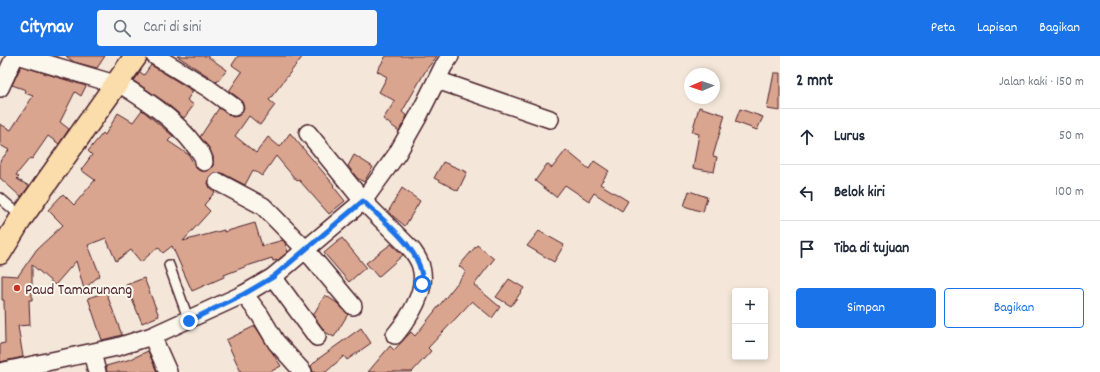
<!DOCTYPE html>
<html lang="id">
<meta charset="utf-8">
<style>
body{margin:0;font-family:Dekko,sans-serif;background:#f6f6f7;color:#1f2937}
.controls{position:absolute;right:12px;bottom:12px;display:grid;overflow:hidden;border-radius:4px;box-shadow:0 2px 6px #0003}
.controls button{width:36px;height:36px;display:grid;place-items:center;padding:0;border:0;border-bottom:1px solid #e0e1e3;background:#fff;color:#1f2937;font:20px sans-serif}
.compass{position:absolute;left:684px;top:12px;width:36px;height:36px;border-radius:50%;background:#fff;box-shadow:0 2px 6px #0003;rotate:268deg}
.stop{position:absolute;width:12px;height:12px;margin:-9px;border:3px solid #1a73e8;border-radius:50%;background:#fff}
.stop.end{background:#1a73e8;border-color:#fff;box-shadow:0 1px 4px #0008}
.list{margin:0;padding:0;list-style:none}
h2{display:flex;justify-content:space-between;align-items:center;height:52px;margin:0;padding:0 16px;font-size:17px}
h2 small{font-size:13px;font-weight:400;color:#747a83}
.list li{display:grid;grid-template-columns:26px 1fr auto;gap:12px;align-items:center;box-sizing:border-box;height:56px;padding:0 16px;border-top:1px solid #e0e1e3}
.list b{display:block;font-size:15px;white-space:nowrap}
.list em{font-size:13px;font-style:normal;color:#747a83}
.actions{display:flex;gap:8px;padding:12px 16px}
.actions a{flex:1;padding:9px 0;border:1px solid #1a73e8;border-radius:4px;text-align:center;font-size:14px;color:#1a73e8}
.actions .main{background:#1a73e8;color:#fff}
.icon{flex:none;width:22px;height:22px;fill:none;stroke:currentColor;stroke-width:2;stroke-linecap:round;stroke-linejoin:round}
.map{position:relative;flex:none;width:780px;height:316px;overflow:hidden}
header{display:flex;align-items:center;gap:24px;box-sizing:border-box;height:56px;padding:0 20px;background:#1a73e8;color:#fff}
header strong{font-size:19px}
nav{display:flex;gap:22px;margin-inline-start:auto;font-size:14px}
.search{width:280px;height:36px;background:#f6f6f7;display:flex;align-items:center;gap:10px;box-sizing:border-box;padding:0 14px;border-radius:4px;color:#747a83;font-size:15px}
main{display:flex}
aside{flex:1;background:#fff}
.map>svg:first-child{display:block}
.building{fill:#daa58f;stroke:#4a1f2b}
.lines{fill:none;stroke-linecap:round;stroke-linejoin:round}
.service-casing{stroke:#4a1f2b;stroke-width:12}
.minor-casing{stroke:#4a1f2b;stroke-width:20}
.primary-casing{stroke:#4a1f2b;stroke-width:25}
.service{stroke:#fbf7ec;stroke-width:9}
.minor{stroke:#fbf7ec;stroke-width:17}
.primary{stroke:#faddab;stroke-width:22}
.route{stroke:#1a73e8;stroke-width:5}
.poi-dot{fill:#c8321e;stroke:#fbf7ec;stroke-width:1.5}
.labels{text-anchor:middle;stroke-width:4;stroke-linejoin:round;paint-order:stroke}
.poi-label{font-size:16px;fill:#4a1f2b;stroke:#fbf7ec;text-anchor:start}
</style>
<header>
<strong>Citynav</strong>
<div class="search"><svg class="icon" aria-label="search" viewBox="0 0 24 24"><circle cx="10" cy="10" r="6"/><path d="M15 15l6 6"/></svg>Cari di sini</div>
<nav><a>Peta</a><a>Lapisan</a><a>Bagikan</a></nav>
</header>
<main>
<div class="map">
<svg width="780" height="316" viewBox="0 0 780 316">
<rect width="100%" height="100%" fill="#f4e7d9"/>
<filter id="ink" filterUnits="userSpaceOnUse"><feTurbulence type="fractalNoise" baseFrequency=".025" numOctaves="2"/><feDisplacementMap in="SourceGraphic" scale="8" xChannelSelector="R" yChannelSelector="G"/><feConvolveMatrix kernelMatrix="1 2 1 2 8 2 1 2 1" color-interpolation-filters="sRGB"/></filter>
<g filter="url(#ink)">
<g class="building">
<polygon points="66,0 105,0 97,12 74,6"/>
<polygon points="177,0 207,0 227,14 217,26"/>
<polygon points="238,0 303,0 269,44 275,49 260,69 249,60 235,80 256,97 268,81 280,91 290,77 334,129 333,130 345,145 329,158 299,124 297,125 276,100 262,120 253,114 245,129 222,117 213,117 209,121 208,127 210,132 215,136 204,149 210,155 183,185 224,174 224,176 255,167 262,190 283,184 285,187 288,196 278,204 273,205 272,202 247,210 224,219 224,221 192,235 172,190 163,197 158,191 141,206 131,194 116,205 106,182 88,189 100,219 84,233 76,205 55,229 32,209 32,244 29,244 30,269 18,270 23,301 0,306 0,288 5,287 4,244 2,244 2,219 18,220 37,193 63,169 48,154 63,138 74,149 95,124 81,114 92,99 88,95 103,77 105,79 118,57 133,66 142,54 173,80 168,85 189,99 196,112 200,115 209,114 213,110 213,101 209,92 200,81 219,52 233,61 238,60 244,52 240,43 229,35 242,16 232,9"/>
<polygon points="386,0 437,0 426,14 402,56 407,60 399,75 383,63 395,45 379,36 387,21 377,15"/>
<polygon points="151,9 193,35 187,44 194,49 184,62 165,46 134,25 140,16 144,19"/>
<polygon points="21,10 86,30 81,40 75,36 60,66 69,73 59,88 48,80 32,103 30,102 16,119 19,121 17,123 29,130 21,141 0,122 0,105 9,94 0,89 0,68 11,74 33,40 25,37 26,34 12,29"/>
<polygon points="774,17 780,17 780,55 767,53"/>
<polygon points="699,51 725,59 713,100 717,101 714,116 693,112 699,78 692,76"/>
<polygon points="740,53 763,61 757,74 735,66"/>
<polygon points="566,94 589,113 594,105 609,115 600,128 628,145 622,155 594,137 589,145 565,129 556,141 535,125 547,108 552,112"/>
<polygon points="354,99 373,111 364,126 357,122 348,110"/>
<polygon points="443,106 467,116 458,135 434,122"/>
<polygon points="402,132 420,145 405,170 388,156"/>
<polygon points="689,135 707,141 703,156 684,150"/>
<polygon points="539,175 564,189 554,206 527,190"/>
<polygon points="342,182 366,211 349,226 324,197"/>
<polygon points="391,188 403,199 378,221 366,207"/>
<polygon points="477,189 494,203 474,229 500,251 492,262 472,245 428,292 431,295 412,316 368,316 390,290 394,294 411,276 415,280 466,216 459,210"/>
<polygon points="144,222 159,260 142,267 126,229"/>
<polygon points="509,223 524,232 511,250 496,241"/>
<polygon points="106,236 122,279 102,284 88,242"/>
<polygon points="325,239 337,247 348,258 334,281 325,276 313,259"/>
<polygon points="255,270 281,310 270,316 241,316 226,284"/>
<polygon points="361,272 371,287 347,304 344,300 326,316 313,316 311,310 318,303"/>
<polygon points="148,295 157,316 107,316 106,310 131,303"/>
</g>
<g class="lines">
<defs>
<g id="service">
<polyline points="0,142 22,161"/>
<polyline points="169,209 189,265"/>
</g>
<g id="minor">
<polyline points="21,0 115,28"/>
<polyline points="155,0 208,32 234,51"/>
<polyline points="437,24 550,63"/>
<path d="M117 26C146 44 174 62 195 90 199 95 204 99 204 106"/>
<polyline points="0,32 15,0"/>
<path d="M308 77 363 145 412 194C416 200 420 205 421 211 428 235 409 262 395 279"/>
<polyline points="218,126 263,150 305,193 353,250"/>
<polyline points="273,221 317,281"/>
<polyline points="244,238 260,259 276,286 303,316"/>
<polyline points="152,280 168,316"/>
<polyline points="92,297 97,316"/>
<polyline points="0,316 117,291 152,280 244,238 273,221 363,145 397,98 418,61 443,11 450,0"/>
</g>
<polyline id="primary" points="0,197 22,161 136,0"/>
</defs>
<use href="#service" class="service-casing"/>
<use href="#minor" class="minor-casing"/>
<use href="#primary" class="primary-casing"/>
<use href="#service" class="service"/>
<use href="#minor" class="minor"/>
<use href="#primary" class="primary"/>
</g>
</g>
<g class="lines" filter="url(#ink)">
<path class="route" d="M189 265 244 238 273 221 363 145C385 167 425 195 422 228"/>
</g>
<circle class="poi-dot" cx="17" cy="232" r="4"/>
<g class="labels">
<g class="poi-label">
<text x="25" y="238">Paud Tamarunang</text>
</g>
</g>
</svg>
<div class="controls">
<button>+</button>
<button>−</button>
</div>
<svg class="compass" viewBox="-18 -18 36 36"><path d="M0-13l5 13h-10z" fill="#e53935"/><path d="M0 13l5-13h-10z" fill="#747a83"/></svg>
<div class="stop" style="left:422px;top:228px"></div>
<div class="stop end" style="left:189px;top:265px"></div>
</div>
<aside>
<h2>2 mnt<small>Jalan kaki · 150 m</small></h2>
<ul class="list">
<li><svg class="icon" aria-label="ahead" viewBox="0 0 24 24"><path d="M12 20V5M6 11l6-6 6 6"/></svg><div><b>Lurus</b></div><em>50 m</em></li>
<li><svg class="icon" aria-label="left" viewBox="0 0 24 24"><path d="M17 20v-9H6M10 6l-5 5 5 5"/></svg><div><b>Belok kiri</b></div><em>100 m</em></li>
<li><svg class="icon" aria-label="arrive" viewBox="0 0 24 24"><path d="M6 21V4h12l-3 4 3 4H6"/></svg><div><b>Tiba di tujuan</b></div></li>
</ul>
<div class="actions"><a class="main">Simpan</a><a>Bagikan</a></div>
</aside>
</main>
